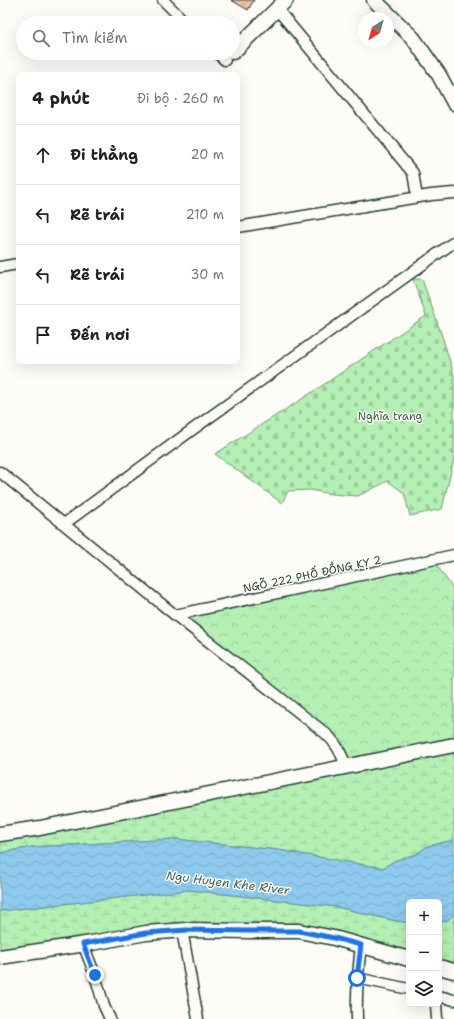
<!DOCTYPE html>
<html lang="vi">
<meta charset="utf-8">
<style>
body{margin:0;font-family:"Shantell Sans",sans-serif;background:#f2f2f2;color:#222}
.controls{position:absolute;right:12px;bottom:12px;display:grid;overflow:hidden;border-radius:6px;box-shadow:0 4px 16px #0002}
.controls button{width:36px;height:36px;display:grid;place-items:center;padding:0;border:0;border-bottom:1px solid #e0e0e0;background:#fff;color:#222;font:20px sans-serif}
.compass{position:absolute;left:358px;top:12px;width:36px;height:36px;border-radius:50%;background:#fff;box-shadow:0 4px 16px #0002;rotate:217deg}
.stop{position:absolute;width:12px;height:12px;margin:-9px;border:3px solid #1a73e8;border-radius:50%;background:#fff}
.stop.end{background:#1a73e8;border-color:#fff;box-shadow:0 1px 4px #0008}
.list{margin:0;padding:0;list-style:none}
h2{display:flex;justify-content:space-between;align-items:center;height:52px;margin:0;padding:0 16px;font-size:17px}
h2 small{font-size:13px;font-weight:400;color:#767676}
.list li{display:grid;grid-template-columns:26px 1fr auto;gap:12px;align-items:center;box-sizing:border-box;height:60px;padding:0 16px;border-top:1px solid #e0e0e0}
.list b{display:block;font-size:15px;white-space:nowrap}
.list em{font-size:13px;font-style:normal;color:#767676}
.icon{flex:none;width:22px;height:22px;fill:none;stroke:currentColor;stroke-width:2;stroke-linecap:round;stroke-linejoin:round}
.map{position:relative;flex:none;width:454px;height:1019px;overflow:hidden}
.search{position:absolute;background:#fff;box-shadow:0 4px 16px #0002;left:16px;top:16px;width:224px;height:44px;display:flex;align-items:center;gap:10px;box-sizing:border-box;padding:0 14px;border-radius:22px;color:#767676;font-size:15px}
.panel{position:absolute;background:#fff;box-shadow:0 4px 16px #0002;left:16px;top:72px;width:224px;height:292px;border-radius:6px}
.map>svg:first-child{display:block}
.wetland{fill:url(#wetland-marsh);stroke:#6a9674}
.cemetery{fill:url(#cemetery-stones);stroke:#6a9674}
.park{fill:url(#park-crowns);stroke:#6a9674}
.water{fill:url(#water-waves);stroke:#6192a3}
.building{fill:url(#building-cross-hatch);stroke:#1f3d34}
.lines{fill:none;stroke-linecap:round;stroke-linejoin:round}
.street-casing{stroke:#1f3d34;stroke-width:13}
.secondary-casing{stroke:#1f3d34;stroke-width:17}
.street{stroke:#fdfcf7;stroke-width:10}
.secondary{stroke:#fdfcf7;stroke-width:14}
.route{stroke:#1a73e8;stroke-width:5}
.labels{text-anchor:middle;stroke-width:3;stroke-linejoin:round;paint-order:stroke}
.park-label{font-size:11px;fill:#3d614d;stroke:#fdfcf7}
.street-label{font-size:11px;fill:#1f3d34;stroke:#fdfcf7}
.water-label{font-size:12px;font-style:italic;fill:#3a6062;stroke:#fdfcf7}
</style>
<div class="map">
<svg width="454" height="1019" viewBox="0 0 454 1019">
<defs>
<pattern id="wetland-marsh" width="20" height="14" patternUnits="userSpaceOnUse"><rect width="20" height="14" fill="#b5efb3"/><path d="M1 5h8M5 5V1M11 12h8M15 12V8" fill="none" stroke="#9bce9b"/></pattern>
<pattern id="cemetery-stones" width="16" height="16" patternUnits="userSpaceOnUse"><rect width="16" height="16" fill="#b5efb3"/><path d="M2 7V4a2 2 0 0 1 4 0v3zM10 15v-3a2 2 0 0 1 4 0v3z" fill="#9bce9b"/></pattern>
<pattern id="park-crowns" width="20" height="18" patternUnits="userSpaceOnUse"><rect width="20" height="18" fill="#b5efb3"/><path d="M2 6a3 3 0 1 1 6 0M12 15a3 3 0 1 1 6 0" fill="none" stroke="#9bce9b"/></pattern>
<pattern id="water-waves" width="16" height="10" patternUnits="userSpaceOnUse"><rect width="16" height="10" fill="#8dcaed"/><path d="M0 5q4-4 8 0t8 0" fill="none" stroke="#79aecc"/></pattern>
<pattern id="building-cross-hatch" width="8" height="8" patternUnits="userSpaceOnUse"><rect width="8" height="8" fill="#f4c2a4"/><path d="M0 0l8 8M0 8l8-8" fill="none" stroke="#d1a88e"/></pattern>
</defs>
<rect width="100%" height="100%" fill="#fdfcf7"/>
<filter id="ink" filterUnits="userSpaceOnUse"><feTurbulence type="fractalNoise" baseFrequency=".025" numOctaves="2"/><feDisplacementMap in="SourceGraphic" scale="8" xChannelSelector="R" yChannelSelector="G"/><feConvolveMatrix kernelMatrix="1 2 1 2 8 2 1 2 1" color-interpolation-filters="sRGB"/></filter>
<g filter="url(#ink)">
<g class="wetland">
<polygon points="454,745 454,840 428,846 416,854 394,861 383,868 278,850 175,839 32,847 0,853 0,834"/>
<polygon points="189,890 337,907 387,919 409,923 409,958 334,938 182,930 0,957 0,911"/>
<polygon points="454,914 454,970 439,966 439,923 448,920"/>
</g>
<polygon class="cemetery" points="413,279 422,279 443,339 454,375 454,459 442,509 410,516 404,493 388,481 358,496 331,494 310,490 288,491 282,503 215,454 302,399 426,316"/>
<polygon class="park" points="433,560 454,590 454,744 346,766 337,746 175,615"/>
<polygon class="water" points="175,839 278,850 383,868 394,861 416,854 428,846 454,840 454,914 448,920 439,923 439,902 409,902 409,923 387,919 337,907 189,890 0,911 0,853 32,847"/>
<polygon class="building" points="231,0 254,0 248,10"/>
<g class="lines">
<defs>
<g id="street">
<polyline points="163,0 186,23"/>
<polyline points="277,9 413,173 417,197"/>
<polyline points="217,53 225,60"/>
<polyline points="238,227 431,195 454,193"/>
<polyline points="0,267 18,264"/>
<path d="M0 472 175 615 325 733C336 742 341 753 346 766"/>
<polyline points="64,524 196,427 454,242"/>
<polyline points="175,615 454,555"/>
<polyline points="182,930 198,1019"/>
<polyline points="83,944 95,975 104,1006 110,1019"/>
<polyline points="357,978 409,989"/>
<polyline points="439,996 454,1000"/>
<polyline points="436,1004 437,1019"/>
<path d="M357 1019C356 993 358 971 361 945"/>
</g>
<g id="secondary">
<polyline points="374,0 413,38 439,75 454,103"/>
<polyline points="233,52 286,0"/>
<polyline points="0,834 40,828 454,745"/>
<polyline points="0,957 92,943 146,933 186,930 248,931 299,931 334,938 409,959"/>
<polyline points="439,967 454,971"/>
</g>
</defs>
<use href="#street" class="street-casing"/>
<use href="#secondary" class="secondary-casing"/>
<use href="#street" class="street"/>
<use href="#secondary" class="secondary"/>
</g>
</g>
<g class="lines" filter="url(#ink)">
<polyline class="route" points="95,975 83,944 146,933 186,930 248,931 299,931 334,938 361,945 357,978"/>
</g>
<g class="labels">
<g class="park-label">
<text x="390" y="420">Nghĩa trang</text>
</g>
<g class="street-label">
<text transform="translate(312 574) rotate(-12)" y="4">NGÕ 222 PHỐ ĐỒNG KỴ 2</text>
</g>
<g class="water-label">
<text transform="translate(228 883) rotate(7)" y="4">Ngu Huyen Khe River</text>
</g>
</g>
</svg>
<div class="controls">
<button>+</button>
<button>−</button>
<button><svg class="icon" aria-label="layers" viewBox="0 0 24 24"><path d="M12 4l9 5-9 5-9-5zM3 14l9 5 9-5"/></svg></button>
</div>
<svg class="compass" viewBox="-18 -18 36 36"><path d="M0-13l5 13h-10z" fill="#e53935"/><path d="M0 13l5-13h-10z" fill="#767676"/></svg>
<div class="stop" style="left:357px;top:978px"></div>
<div class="stop end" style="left:95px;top:975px"></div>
<div class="search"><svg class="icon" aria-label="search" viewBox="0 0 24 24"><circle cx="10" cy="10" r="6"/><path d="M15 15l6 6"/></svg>Tìm kiếm</div>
<section class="panel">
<h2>4 phút<small>Đi bộ · 260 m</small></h2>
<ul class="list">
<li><svg class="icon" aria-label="ahead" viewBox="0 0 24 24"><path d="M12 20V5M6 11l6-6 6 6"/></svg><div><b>Đi thẳng</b></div><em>20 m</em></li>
<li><svg class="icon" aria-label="left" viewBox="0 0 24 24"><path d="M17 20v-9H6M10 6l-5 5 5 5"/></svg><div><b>Rẽ trái</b></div><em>210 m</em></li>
<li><svg class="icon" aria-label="left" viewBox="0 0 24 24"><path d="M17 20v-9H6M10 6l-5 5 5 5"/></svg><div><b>Rẽ trái</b></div><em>30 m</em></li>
<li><svg class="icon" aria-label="arrive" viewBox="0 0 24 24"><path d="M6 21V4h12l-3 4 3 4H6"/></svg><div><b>Đến nơi</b></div></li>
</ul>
</section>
</div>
